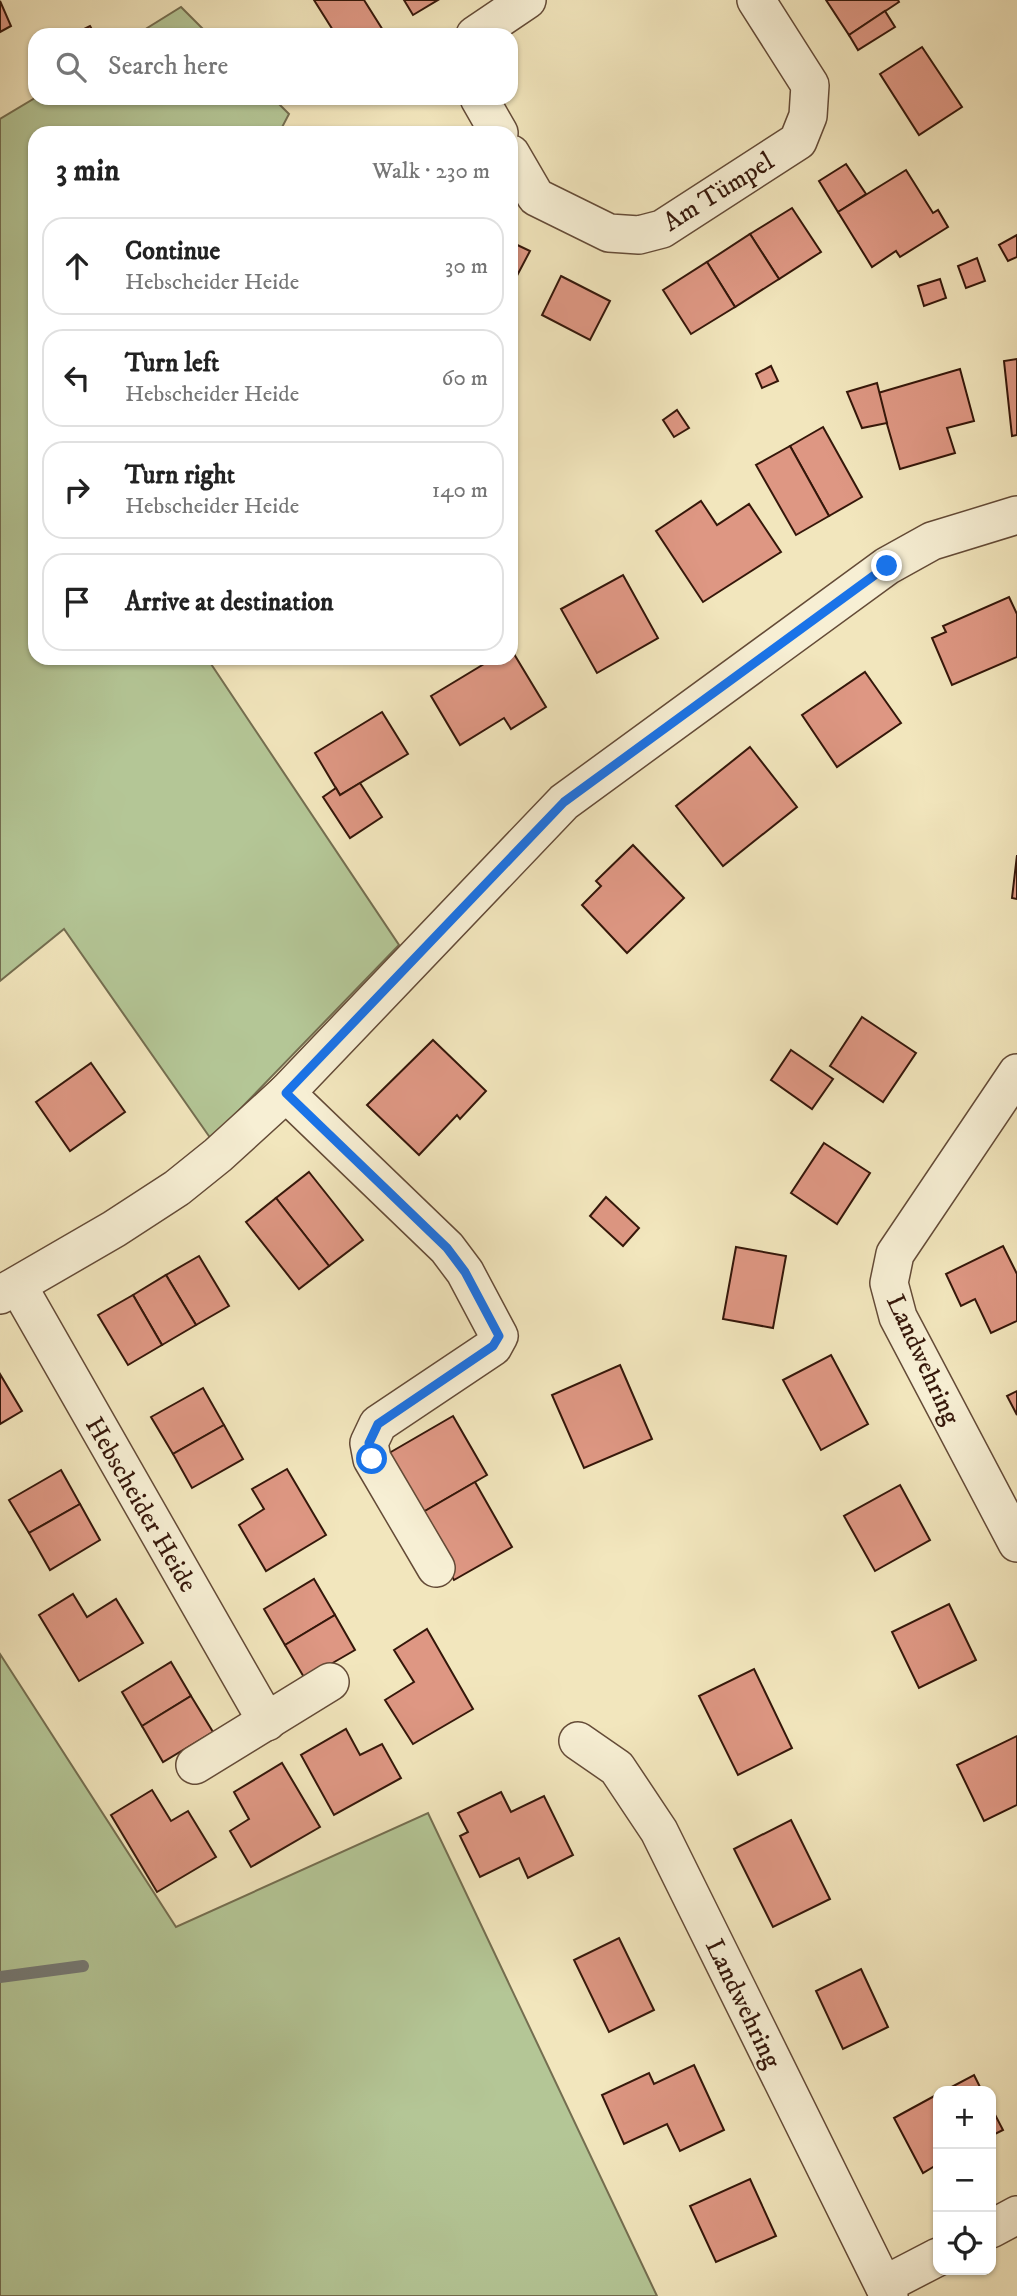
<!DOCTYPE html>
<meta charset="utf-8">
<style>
body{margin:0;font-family:"IM FELL DW Pica",serif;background:#f6f6f6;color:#222}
.controls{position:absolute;right:21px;bottom:21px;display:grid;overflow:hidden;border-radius:14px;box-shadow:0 2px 5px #0004}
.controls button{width:63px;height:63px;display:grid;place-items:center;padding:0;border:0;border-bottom:2px solid #e0e0e0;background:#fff;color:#222;font:35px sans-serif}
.stop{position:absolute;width:21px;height:21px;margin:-16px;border:5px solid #1a73e8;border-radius:50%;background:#fff}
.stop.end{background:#1a73e8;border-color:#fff;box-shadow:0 2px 7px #0008}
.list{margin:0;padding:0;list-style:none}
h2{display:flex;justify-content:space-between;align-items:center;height:91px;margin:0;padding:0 28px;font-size:30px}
h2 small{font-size:23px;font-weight:400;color:#767676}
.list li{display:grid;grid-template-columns:46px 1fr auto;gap:21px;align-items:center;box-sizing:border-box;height:98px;margin:0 14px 14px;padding:0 14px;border:2px solid #e0e0e0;border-radius:21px}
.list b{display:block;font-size:26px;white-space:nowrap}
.list p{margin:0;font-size:23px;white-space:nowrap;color:#767676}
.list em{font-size:23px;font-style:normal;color:#767676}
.icon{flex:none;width:38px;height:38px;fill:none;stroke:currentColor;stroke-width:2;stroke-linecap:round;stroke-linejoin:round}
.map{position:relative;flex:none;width:1017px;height:2296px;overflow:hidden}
.search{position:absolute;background:#fff;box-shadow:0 2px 5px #0004;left:28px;top:28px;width:490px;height:77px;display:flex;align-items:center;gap:18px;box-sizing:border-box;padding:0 24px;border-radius:21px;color:#767676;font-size:26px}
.panel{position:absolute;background:#fff;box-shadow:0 2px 5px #0004;left:28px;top:126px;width:490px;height:539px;border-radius:21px}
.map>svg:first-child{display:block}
.green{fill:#b4c696;stroke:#746e50;stroke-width:2}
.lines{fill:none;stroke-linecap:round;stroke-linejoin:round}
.stream{stroke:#767a75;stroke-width:12}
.building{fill:#de9783;stroke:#35170a;stroke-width:2}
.street-casing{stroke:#644b37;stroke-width:40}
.street{stroke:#f7efd4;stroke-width:37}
.route{stroke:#1a73e8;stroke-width:9}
.labels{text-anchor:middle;stroke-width:5;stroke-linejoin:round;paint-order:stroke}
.street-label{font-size:26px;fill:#35170a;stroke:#f7efd4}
</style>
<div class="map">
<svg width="1017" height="2296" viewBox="0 0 1017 2296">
<rect width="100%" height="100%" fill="#f2e6bd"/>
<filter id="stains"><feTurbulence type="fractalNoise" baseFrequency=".00286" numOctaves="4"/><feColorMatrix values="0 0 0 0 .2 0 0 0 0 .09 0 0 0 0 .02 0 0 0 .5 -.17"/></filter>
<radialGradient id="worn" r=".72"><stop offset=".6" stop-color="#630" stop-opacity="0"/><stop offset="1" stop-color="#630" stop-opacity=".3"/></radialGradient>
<g class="green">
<polygon points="181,7 209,35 136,35"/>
<polygon points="35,98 273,98 289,114 279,133 35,133 35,658 207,658 399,945 211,1139 64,929 0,981 0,119"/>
<polygon points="0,1654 176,1927 428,1813 657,2296 0,2296"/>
</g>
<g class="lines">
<polyline class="stream" points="0,1977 83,1966"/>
</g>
<g class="building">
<polygon points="314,0 364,0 386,35 336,35"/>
<polygon points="404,0 438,0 413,15"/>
<polygon points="826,0 898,0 899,2 849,35"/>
<polygon points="0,1 11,26 0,32"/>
<polygon points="885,11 895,27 858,50 849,35"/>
<polygon points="90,26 95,35 72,35"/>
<polygon points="922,47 962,107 919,135 880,74"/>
<polygon points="846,164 866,194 838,212 819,181"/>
<polygon points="906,170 933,213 938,210 948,227 900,257 896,251 872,267 838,212"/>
<polygon points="792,208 821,252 779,279 750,234"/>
<polygon points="750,234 779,279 735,307 707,262"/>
<polygon points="1017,235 1017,257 1008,261 999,245"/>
<polygon points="511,242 530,251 511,287"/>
<polygon points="977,258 985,281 966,288 958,266"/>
<polygon points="707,262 735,307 691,334 663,290"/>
<polygon points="561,276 610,301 590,340 542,315"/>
<polygon points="940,279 946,298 924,306 918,286"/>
<polygon points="1017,359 1017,435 1012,436 1004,361"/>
<polygon points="771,366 778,381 762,388 756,374"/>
<polygon points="960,369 974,421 947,428 955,453 900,469 878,393"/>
<polygon points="877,383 887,423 862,428 847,392"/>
<polygon points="677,410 689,428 674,437 663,420"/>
<polygon points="823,427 862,497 829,516 790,446"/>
<polygon points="790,446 829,516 796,535 756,465"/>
<polygon points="701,501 717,525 749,504 781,552 703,602 656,531"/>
<polygon points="623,575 658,638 597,673 561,609"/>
<polygon points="1009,597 1017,614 1017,657 952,685 932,638 946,632 943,626"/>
<polygon points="511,649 546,707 511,729 504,718 460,745 431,696 494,658 511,658"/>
<polygon points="865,672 901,723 837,767 802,715"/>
<polygon points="382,712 408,754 340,795 315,753"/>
<polygon points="750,747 797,807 723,866 676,806"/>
<polygon points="360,783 382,817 350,838 323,797 336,788 340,795"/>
<polygon points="633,845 684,898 627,953 582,905 601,886 596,881"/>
<polygon points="1017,855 1017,899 1012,898"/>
<polygon points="862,1017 916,1053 883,1102 830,1066"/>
<polygon points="433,1040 486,1091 460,1119 457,1115 419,1155 367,1105"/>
<polygon points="791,1050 833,1079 812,1109 771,1080"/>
<polygon points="91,1063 125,1112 70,1151 36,1102"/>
<polygon points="824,1143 870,1173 837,1224 791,1193"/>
<polygon points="309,1172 363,1240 329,1266 276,1198"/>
<polygon points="606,1197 639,1228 623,1246 590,1216"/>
<polygon points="276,1198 329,1266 299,1289 246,1222"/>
<polygon points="1003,1246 1017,1274 1017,1321 991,1333 975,1299 961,1306 946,1274"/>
<polygon points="736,1247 786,1256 773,1328 723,1319"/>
<polygon points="199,1256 229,1306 196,1325 166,1275"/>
<polygon points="166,1275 196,1325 162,1345 133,1295"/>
<polygon points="133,1295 162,1345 128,1365 98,1315"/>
<polygon points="831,1355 868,1424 821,1450 783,1380"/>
<polygon points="620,1365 652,1439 584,1468 552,1395"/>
<polygon points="0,1374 22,1411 0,1424"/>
<polygon points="203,1388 224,1425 173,1454 151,1417"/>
<polygon points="1017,1391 1017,1415 1007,1396"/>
<polygon points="453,1416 487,1475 418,1515 384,1456"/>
<polygon points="224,1425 243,1459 192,1488 173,1454"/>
<polygon points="287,1469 326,1535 266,1571 239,1525 264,1509 252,1489"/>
<polygon points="61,1470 80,1504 29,1533 9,1500"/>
<polygon points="475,1482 512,1547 454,1580 418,1515"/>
<polygon points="900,1485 930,1540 875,1571 844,1516"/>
<polygon points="80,1504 100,1540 50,1570 29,1533"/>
<polygon points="314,1579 335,1615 285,1645 264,1609"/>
<polygon points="73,1594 87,1617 116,1599 143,1643 79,1681 39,1615"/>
<polygon points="949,1604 976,1660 919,1688 892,1632"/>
<polygon points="335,1615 355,1650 305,1679 285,1645"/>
<polygon points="427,1629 473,1709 413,1744 385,1700 414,1682 394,1650"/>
<polygon points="171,1662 191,1696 142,1726 122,1692"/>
<polygon points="754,1669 792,1748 738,1775 699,1696"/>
<polygon points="191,1696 213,1732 163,1762 142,1726"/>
<polygon points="346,1729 360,1755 382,1744 401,1778 334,1815 301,1755"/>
<polygon points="1017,1736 1017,1805 984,1821 957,1765"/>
<polygon points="282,1763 320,1827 251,1867 230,1831 249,1819 234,1792"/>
<polygon points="152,1790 171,1821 188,1811 216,1857 157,1892 111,1815"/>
<polygon points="501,1792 511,1812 544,1796 573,1855 528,1878 519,1858 480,1877 460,1836 468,1832 458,1813"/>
<polygon points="791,1820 830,1899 773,1927 734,1849"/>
<polygon points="619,1938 654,2010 609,2032 574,1960"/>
<polygon points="861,1969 888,2027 843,2049 816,1991"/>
<polygon points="694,2065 724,2130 680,2151 667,2124 624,2144 602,2095 649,2073 654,2084"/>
<polygon points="974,2075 982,2091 944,2091"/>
<polygon points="938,2094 938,2164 923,2173 894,2118"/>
<polygon points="991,2107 1003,2130 991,2136"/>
<polygon points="750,2179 776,2236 716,2262 690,2206"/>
</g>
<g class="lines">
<defs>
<g id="street">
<polyline points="475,35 527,0"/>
<polyline points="479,98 499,133"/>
<polyline points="511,154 536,197 609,233 639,235 662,229 798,141 808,116 810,85 756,0"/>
<polyline points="1017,1073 895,1254 889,1283 898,1317 1017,1543"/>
<polyline points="286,1093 447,1248 465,1272 499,1336 493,1347 378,1424 369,1443 372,1459 436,1568"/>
<polyline points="18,1286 267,1722"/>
<polyline points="0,1295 114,1229 177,1188 218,1155 286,1093 564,802 887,566 932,541 1017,515"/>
<polyline points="578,1741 617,1768 659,1831 889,2296"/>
<polyline points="195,1765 330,1682"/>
<polyline points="991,2229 1017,2215"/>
<polyline points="884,2285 938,2257"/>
</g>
</defs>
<use href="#street" class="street-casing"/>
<use href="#street" class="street"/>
</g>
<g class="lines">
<polyline class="route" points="372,1459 369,1443 378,1424 493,1346 499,1336 465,1272 447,1248 286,1093 564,802 887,566"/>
</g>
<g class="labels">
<g class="street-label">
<text transform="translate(718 191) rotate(-32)" y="9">Am Tümpel</text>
<text transform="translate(924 1359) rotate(65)" y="9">Landwehring</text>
<text transform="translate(142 1504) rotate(60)" y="9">Hebscheider Heide</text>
<text transform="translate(744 2003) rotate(64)" y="9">Landwehring</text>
</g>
</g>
<rect width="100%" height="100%" filter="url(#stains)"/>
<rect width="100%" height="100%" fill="url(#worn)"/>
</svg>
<div class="controls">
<button>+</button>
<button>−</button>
<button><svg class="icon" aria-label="locate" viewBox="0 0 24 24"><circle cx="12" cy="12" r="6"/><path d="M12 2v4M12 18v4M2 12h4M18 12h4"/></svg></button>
</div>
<div class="stop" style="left:372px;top:1459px"></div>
<div class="stop end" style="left:887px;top:566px"></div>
<div class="search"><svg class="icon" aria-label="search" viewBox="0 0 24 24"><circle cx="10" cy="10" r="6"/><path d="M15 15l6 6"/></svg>Search here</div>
<section class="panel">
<h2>3 min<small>Walk · 230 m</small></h2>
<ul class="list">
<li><svg class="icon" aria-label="ahead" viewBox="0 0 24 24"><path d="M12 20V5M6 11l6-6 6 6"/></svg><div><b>Continue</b><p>Hebscheider Heide</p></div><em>30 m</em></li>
<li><svg class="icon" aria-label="left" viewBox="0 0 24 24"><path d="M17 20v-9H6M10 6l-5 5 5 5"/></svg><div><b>Turn left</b><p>Hebscheider Heide</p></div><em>60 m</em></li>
<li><svg class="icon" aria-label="right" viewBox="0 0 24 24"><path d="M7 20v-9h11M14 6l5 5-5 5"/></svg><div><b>Turn right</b><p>Hebscheider Heide</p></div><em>140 m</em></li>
<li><svg class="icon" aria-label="arrive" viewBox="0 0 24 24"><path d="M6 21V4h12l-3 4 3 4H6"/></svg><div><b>Arrive at destination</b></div></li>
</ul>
</section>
</div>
